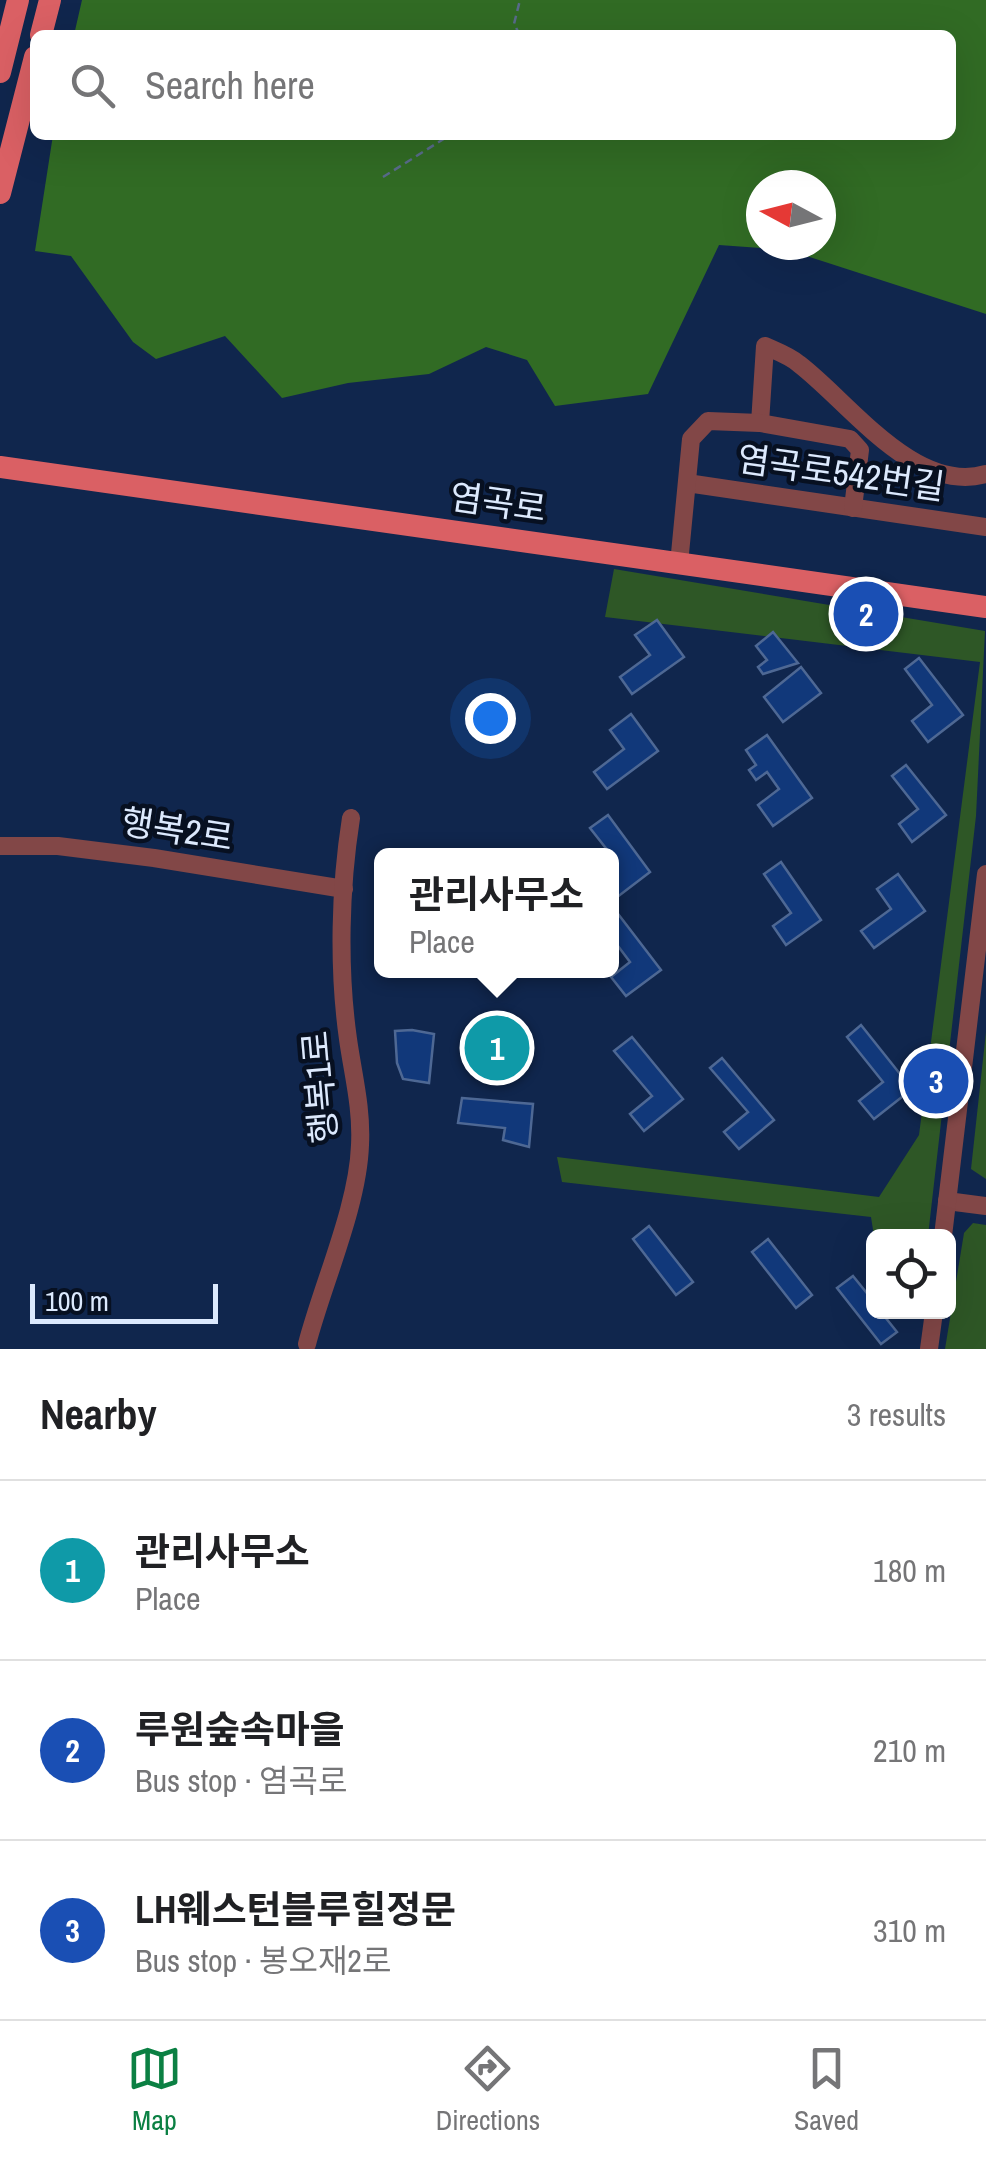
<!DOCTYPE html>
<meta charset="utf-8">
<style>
body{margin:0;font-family:"Archivo Narrow","Noto Sans KR",sans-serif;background:#f6f6f6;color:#202124}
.controls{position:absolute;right:30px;bottom:30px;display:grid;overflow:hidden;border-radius:15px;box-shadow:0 10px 40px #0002}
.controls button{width:90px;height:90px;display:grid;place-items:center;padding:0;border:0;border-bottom:2px solid #e0e0e0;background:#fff;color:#202124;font:50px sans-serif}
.compass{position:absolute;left:746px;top:170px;width:90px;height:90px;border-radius:50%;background:#fff;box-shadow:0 10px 40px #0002;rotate:277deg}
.scale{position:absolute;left:30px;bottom:25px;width:188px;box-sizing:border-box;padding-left:10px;border:5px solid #dce9fd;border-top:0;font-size:28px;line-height:35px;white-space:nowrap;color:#dce9fd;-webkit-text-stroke:8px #071021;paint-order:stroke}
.you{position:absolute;left:490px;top:718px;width:35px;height:35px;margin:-25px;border:8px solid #fff;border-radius:50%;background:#1a73e8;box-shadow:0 0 0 15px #1a73e833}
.badge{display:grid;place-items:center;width:65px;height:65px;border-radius:50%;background:#0b8043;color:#fff;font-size:32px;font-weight:700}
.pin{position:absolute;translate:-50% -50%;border:5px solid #fff;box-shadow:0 2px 10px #0006}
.popup{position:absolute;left:374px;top:848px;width:245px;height:130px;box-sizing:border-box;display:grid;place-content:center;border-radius:15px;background:#fff;filter:drop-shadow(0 2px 8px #0005);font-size:32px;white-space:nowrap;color:#757577}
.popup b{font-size:38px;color:#202124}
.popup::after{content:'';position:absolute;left:50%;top:100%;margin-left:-20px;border:20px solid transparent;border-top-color:#fff}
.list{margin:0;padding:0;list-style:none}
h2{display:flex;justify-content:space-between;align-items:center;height:130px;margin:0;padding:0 40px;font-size:42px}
h2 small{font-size:32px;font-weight:400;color:#757577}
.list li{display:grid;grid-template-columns:65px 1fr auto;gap:30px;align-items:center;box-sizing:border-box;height:180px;padding:0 40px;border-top:2px solid #e0e0e0}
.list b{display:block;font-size:38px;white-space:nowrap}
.list p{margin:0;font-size:32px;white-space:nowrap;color:#757577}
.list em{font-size:32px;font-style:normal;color:#757577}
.icon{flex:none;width:55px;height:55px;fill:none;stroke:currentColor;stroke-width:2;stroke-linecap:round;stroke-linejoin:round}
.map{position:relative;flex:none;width:986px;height:1349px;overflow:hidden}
.search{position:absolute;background:#fff;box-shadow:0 10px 40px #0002;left:30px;right:30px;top:30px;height:110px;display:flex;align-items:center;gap:25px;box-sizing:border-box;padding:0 35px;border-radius:15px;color:#757577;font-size:38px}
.sheet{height:670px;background:#fff}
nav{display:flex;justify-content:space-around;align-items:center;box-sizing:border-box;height:140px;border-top:2px solid #e0e0e0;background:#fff;font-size:28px;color:#757577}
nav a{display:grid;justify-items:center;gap:5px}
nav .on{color:#0b8043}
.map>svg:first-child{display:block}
.green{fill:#2e5726}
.forest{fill:#316b24;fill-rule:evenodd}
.building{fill:#11387a;stroke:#4e6894;stroke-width:2.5}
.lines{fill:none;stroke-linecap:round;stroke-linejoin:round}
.path{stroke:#586b8b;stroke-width:2.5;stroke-dasharray:8 5;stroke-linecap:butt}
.minor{stroke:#824747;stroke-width:18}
.major{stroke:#da6064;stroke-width:22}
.labels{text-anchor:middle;stroke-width:9;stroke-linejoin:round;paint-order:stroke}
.street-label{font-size:35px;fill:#dce9fd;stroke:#071021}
</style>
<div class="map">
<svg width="986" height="1349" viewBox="0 0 986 1349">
<rect width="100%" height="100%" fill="#10264d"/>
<g class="green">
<polygon points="614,569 985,631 976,816 928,1236 874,1236 871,1217 562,1182 557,1157 879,1197 919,1135 980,662 605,617"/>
<polygon points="986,1032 986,1179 971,1169"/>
<polygon points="973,1223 986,1225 986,1349 945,1349 964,1233"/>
</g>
<path class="forest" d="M82 0H986V314L788 250 719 245 648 394 555 406 527 360 486 347 429 374 348 383 282 398 225 336 156 359 133 342 71 256 35 251 53 135H951V35H74ZM761 185H821V245H761Z"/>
<g class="building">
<polygon points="657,620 684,657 632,694 620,677 650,655 635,635"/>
<polygon points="773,632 798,663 763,674 758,667 767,660 756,646"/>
<polygon points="919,658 963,715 928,742 912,721 932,705 905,669"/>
<polygon points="801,667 821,693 783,722 764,697"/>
<polygon points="631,714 658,751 607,789 594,772 624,749 610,730"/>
<polygon points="767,735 812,798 773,826 758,805 779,789 767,772 756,780 749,770 756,765 746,750"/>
<polygon points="906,765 946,815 912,842 899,824 918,809 892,776"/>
<polygon points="608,815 650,872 612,901 612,856 590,828"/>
<polygon points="781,862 821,920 786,945 773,926 791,913 764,874"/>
<polygon points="898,874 925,911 874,948 861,931 891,909 877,889"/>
<polygon points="612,906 661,970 626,996 611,977 630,962 612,938"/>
<polygon points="861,1025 912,1089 874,1119 859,1101 883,1082 847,1037"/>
<polygon points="412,1030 434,1034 429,1083 403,1079 397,1063 395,1031"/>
<polygon points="475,1032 523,1038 519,1063 472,1057"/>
<polygon points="632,1037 683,1099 644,1131 630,1114 652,1096 614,1051"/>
<polygon points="722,1058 774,1120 739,1149 724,1132 748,1112 710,1068"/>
<polygon points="462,1098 533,1104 529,1147 503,1140 505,1128 458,1123"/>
<polygon points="649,1226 693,1282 676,1295 633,1239"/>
<polygon points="768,1239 812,1295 796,1308 752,1252"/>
<polygon points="853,1276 874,1302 874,1312 881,1312 897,1332 881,1344 837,1288"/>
</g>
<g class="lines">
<g class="path">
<polyline points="520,35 514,24 520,0"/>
<polyline points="383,177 450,135"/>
</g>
<g class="minor">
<path d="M760 423 765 346C776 351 790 356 799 364 849 402 915 495 986 474"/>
<polyline points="687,483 986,527"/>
<polyline points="679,564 691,439 708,421 760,423 850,439 860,450 853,508"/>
<polyline points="0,846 58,846 154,858 344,889"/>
<polyline points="947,1201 986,1206"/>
<polyline points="943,1236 986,874"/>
<path d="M307 1344C323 1283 358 1206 360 1145 362 1108 353 1075 348 1039 338 968 340 888 351 818"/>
<polyline points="929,1349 934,1312"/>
</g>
<g class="major">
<polyline points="41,35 50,0"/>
<polyline points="0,72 18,0"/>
<polyline points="0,193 35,57"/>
<polyline points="0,467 986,607"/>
</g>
</g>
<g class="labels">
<g class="street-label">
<text transform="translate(841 473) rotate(8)" y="12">염곡로542번길</text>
<text transform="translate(498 503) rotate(8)" y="12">염곡로</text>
<text transform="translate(177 830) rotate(9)" y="12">행복2로</text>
<text transform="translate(320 1087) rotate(-95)" y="12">행복1로</text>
</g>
</g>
</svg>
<div class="controls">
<button><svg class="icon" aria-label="locate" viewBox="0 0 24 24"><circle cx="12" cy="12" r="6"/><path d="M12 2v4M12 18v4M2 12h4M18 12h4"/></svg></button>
</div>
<svg class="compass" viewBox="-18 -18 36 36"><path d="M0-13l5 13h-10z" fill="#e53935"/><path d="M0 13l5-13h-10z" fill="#757577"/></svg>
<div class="scale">100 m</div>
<div class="you"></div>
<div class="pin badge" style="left:497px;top:1048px;background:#0f9aa8">1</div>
<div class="popup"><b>관리사무소</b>Place</div>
<div class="pin badge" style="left:866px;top:614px;background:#1a4fb4">2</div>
<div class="pin badge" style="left:936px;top:1081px;background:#1a4fb4">3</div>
<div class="search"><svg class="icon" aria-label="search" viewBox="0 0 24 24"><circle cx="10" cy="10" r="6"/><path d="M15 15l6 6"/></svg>Search here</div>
</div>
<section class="sheet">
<h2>Nearby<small>3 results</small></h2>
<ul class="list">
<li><span class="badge" style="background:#0f9aa8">1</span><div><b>관리사무소</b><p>Place</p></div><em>180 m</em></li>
<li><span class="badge" style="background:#1a4fb4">2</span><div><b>루원숲속마을</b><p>Bus stop · 염곡로</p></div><em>210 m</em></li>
<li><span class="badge" style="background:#1a4fb4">3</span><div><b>LH웨스턴블루힐정문</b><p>Bus stop · 봉오재2로</p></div><em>310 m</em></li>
</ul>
</section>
<nav>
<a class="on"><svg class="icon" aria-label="map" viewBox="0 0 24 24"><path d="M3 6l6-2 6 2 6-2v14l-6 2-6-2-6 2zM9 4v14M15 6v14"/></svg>Map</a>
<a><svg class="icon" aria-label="directions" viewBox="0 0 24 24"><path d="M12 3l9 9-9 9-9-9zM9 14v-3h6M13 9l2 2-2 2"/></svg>Directions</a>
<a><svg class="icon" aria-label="saved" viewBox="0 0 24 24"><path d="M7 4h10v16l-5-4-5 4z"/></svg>Saved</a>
</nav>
